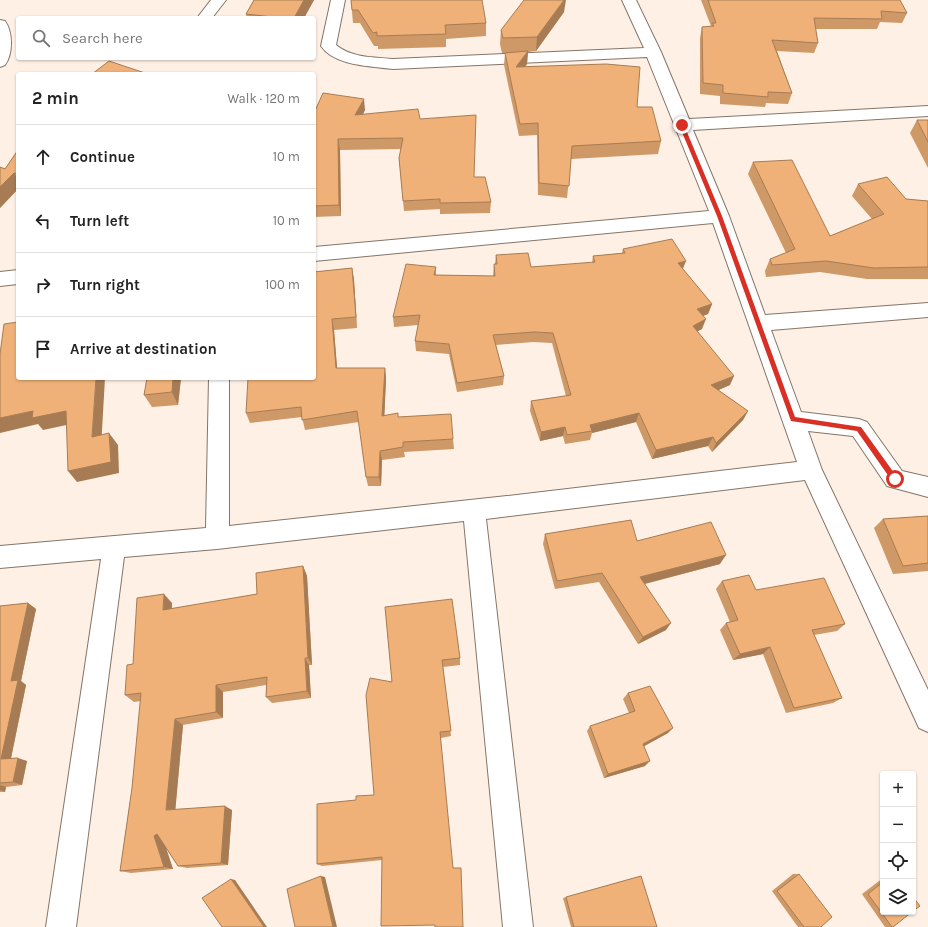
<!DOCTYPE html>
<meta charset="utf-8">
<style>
body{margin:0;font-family:Karla,sans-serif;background:#f6f6f6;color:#222}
.controls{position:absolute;right:12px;bottom:12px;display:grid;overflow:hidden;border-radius:4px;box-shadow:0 1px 3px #0004}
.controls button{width:36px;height:36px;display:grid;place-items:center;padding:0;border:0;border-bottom:1px solid #e0e0e0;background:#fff;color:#222;font:20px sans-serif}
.stop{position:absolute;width:12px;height:12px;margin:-9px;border:3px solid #d93025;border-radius:50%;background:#fff}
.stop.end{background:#d93025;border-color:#fff;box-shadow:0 1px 4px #0008}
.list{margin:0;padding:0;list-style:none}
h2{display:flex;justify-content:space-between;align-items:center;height:52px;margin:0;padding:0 16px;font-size:17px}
h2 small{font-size:13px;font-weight:400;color:#767676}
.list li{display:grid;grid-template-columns:26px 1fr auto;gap:12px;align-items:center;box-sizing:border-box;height:64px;padding:0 16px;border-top:1px solid #e0e0e0}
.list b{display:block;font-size:15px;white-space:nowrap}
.list em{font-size:13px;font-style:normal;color:#767676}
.icon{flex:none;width:22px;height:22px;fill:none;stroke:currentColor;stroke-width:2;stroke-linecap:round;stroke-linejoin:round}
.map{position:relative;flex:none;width:928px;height:927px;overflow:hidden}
.search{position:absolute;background:#fff;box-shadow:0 1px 3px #0004;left:16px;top:16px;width:300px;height:44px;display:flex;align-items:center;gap:10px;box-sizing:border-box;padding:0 14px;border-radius:4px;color:#767676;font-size:15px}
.panel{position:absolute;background:#fff;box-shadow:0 1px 3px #0004;left:16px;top:72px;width:300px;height:308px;border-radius:4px}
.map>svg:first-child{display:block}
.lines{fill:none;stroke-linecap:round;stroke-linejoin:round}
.minor-casing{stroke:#847568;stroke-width:2}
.minor{fill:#fff;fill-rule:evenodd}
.wall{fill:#ce9867}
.shaded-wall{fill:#a77c54}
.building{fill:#efb178;stroke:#a77c54}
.route{fill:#d93025}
</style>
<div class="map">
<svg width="928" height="927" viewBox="0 0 928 927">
<rect width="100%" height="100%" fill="#fef0e4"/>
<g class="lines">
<defs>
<g id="minor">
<polygon points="211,0 226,0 212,18 197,18"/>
<path d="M331 0H345L336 45C352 58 373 57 393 59L644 48 622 0H636L661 52 689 119 928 106V116L693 130 729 216 765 315 928 303V317L771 330 801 412 859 419 867 422 902 471 928 477V497L887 486 853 436 808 431 822 470 928 690V732L919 728 805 480 486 519 533 927H503L464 521 217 549 124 557 76 927H46L101 559 0 568V546L206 528 209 378H229V526L507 496 797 462 713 223 314 261V247L709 211 647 57 393 69C371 66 334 66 321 46Z"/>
<path d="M0 20 5 21C13 32 13 54 5 65L0 67Z"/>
<polygon points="18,270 18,284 0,286 0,272"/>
</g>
</defs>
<use href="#minor" class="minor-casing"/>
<use href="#minor" class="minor"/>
</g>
<g class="wall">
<polygon points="254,0 314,0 304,18 247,18 246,14"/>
<polygon points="351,0 486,23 486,36 446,39 446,47 378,49 378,46 374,46 360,23 353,23"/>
<polygon points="701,0 900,0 907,13 902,23 880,22 877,29 815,29 818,43 814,53 777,51 792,93 788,104 766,103 765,107 720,104 720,96 700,94 700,38 702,27 711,26"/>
<polygon points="564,12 536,51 528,52 527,64 525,67 637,107 661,141 658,154 571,159 567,198 538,195 537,135 519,136 504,65 505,53 502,53 500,44 501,30"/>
<polygon points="365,110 363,114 420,119 474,177 491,202 490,213 440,214 440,209 404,211 399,158 401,149 340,150 341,216 314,217 314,113"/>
<polygon points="917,120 928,120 928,168 910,133"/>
<polygon points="18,150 18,189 0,208 0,167 5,169"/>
<polygon points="753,162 830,236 872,219 852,196 858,184 906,199 928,201 928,279 867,279 820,272 766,277 765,271 770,259 786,253 748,174"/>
<polygon points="623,249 683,269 712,304 708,314 703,316 702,329 697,331 730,385 718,390 748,411 743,420 712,452 708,446 652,459 636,422 592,433 590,440 565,444 563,436 540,441 530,411 531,401 566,396 552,343 533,342 496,345 504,376 503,385 457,392 449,354 416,351 415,341 418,325 394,327 393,317 436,267 436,275 493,276 494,264 495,264 496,255 531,267 592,263 593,256 622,253"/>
<polygon points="352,268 354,280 357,328 334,330 337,368 385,368 386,379 384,415 398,417 453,439 454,449 404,452 405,457 382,460 381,486 368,486 366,477 359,422 305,430 302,417 250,423 246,413 314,272"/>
<polygon points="147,378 181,378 178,405 152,407 144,395"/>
<polygon points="928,516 928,571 893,574 874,528 883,519"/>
<polygon points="545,534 637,541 720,564 645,584 666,630 638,644 599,582 555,589 543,544"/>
<polygon points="303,566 307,576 312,665 309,665 311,698 272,703 266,697 266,685 223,692 223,718 183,725 175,810 232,810 228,865 187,868 178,866 166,848 173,869 131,873 120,871 132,788 141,701 134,702 125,695 133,664 172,603 172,609 257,594"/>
<polygon points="722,581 756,590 845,624 837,631 814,635 842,698 833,703 786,713 763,654 733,660 720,630 726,623 730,622 716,589"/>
<polygon points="28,603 36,609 21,681 26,685 11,758 27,761 22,785 6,787 5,792 0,792 0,606"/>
<polygon points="385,607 460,658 460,665 443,667 451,736 441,738 435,925 382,860 322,866 317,864 356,800 374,795 392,682"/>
<polygon points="628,693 668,733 644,746 645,766 604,778 587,731 590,726 629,713 623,699"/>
<polygon points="793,874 799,874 821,927 798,927 772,891"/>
<polygon points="641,876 657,927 571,927 563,898"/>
<polygon points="883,878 883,912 892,927 885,927 862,894"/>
</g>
<g class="shaded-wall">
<polygon points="304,0 314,0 304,18 294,18"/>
<polygon points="564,0 566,0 564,12 536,51 537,37"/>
<polygon points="528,51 527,64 516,80 516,67"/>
<polygon points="364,99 365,110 357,126 355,115"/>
<polygon points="338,139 340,150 341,216 339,205"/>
<polygon points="14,173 18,180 18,189 0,208 0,187"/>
<polygon points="686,261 682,271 678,263"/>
<polygon points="352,268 354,280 357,328 356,317"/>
<polygon points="712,304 708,314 693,319 697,309"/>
<polygon points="332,319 334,330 338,379 336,368"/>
<polygon points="706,319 702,329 689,336 693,326"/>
<polygon points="385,368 386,379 384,426 382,416"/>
<polygon points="734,376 730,385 707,395 711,385"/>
<polygon points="96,378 105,378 101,448 92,437"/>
<polygon points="173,378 181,378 178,405 172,392"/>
<polygon points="33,411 66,411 76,423 43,430 38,424 0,433 0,418"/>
<polygon points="748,411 743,420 712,452 716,443"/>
<polygon points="639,413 636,422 592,433 592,431 590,425"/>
<polygon points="565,427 563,436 540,441 541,432"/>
<polygon points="109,433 118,445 119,473 77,482 68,471"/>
<polygon points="713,437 708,446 652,459 656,450"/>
<polygon points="380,451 382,460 381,486 379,477"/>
<polygon points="726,555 720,564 636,586 640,577"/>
<polygon points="303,566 307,576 312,665 308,658"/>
<polygon points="164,594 172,603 171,618 163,610"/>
<polygon points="28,603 36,609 21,681 26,685 10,763 1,759 11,681"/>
<polygon points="671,623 666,630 638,644 643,637"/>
<polygon points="770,647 763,654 733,660 740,654"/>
<polygon points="305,658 309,665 311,698 307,691"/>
<polygon points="216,685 223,692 223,718 216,712"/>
<polygon points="175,719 183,725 175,814 166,810"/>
<polygon points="673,728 668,733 639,749 643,744"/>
<polygon points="18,758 27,761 22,785 13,782"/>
<polygon points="650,761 645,766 604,778 608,774"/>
<polygon points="0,785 6,787 5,792 0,790"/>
<polygon points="225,806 232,810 228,865 221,863"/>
<polygon points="157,834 163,839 173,869 164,867 154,836"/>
<polygon points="321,876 325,877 337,927 333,927"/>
<polygon points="231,879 235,880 267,927 264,927"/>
</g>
<g class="building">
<polygon points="254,0 304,0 294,18 281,18 246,14"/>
<polygon points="351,0 482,0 486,23 445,25 446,34 377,36 377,32 373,33 358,10 352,10"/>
<polygon points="524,0 564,0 537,37 503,38 501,30"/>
<polygon points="708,0 900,0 907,13 881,11 882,19 814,18 818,43 772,40 792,93 768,92 768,97 723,93 723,85 703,83 702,27 714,26 712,23 716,23"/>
<polygon points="528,51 516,67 606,64 640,67 637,107 652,107 661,141 572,146 569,186 539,183 538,123 520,124 505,53"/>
<polygon points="109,61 148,74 92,74"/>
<polygon points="323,93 364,99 355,115 418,109 420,119 476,115 474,177 485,177 491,202 440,203 440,199 403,201 399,158 403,138 338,139 339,205 314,206 314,113"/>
<polygon points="917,120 928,120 928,142"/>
<polygon points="18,150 18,174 14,173 0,187 0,167 5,169"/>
<polygon points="792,160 830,236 884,214 858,184 887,177 906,199 928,201 928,267 874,268 826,261 772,265 770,259 795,249 753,162"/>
<polygon points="672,239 686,261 678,263 712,304 697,309 706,319 693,326 734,376 711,385 748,411 716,443 713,437 656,450 639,413 590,425 592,431 567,435 565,427 541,432 531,401 571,395 553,333 534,332 493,335 504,376 457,383 449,344 415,341 420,315 393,317 406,264 436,267 434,275 495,276 494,264 497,264 496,255 528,253 531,267 595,262 593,256 625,253 623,249"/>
<polygon points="352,268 356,317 332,319 336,368 385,368 382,416 398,413 398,417 451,414 453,439 403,442 403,447 380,451 379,477 366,477 357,411 302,420 301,407 246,413 248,378 314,378 314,272"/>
<polygon points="18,320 18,378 96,378 92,437 109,433 111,462 68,471 66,411 32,418 33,411 0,418 0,354 4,324 18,322"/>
<polygon points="147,378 173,378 172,392 144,395"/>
<polygon points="928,516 928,563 903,566 883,519"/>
<polygon points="631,520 637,541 711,522 726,555 640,577 671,623 643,637 602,573 557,581 545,534"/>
<polygon points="303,566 308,658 305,658 307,691 266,697 267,677 216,685 216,712 175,719 166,810 225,806 221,863 178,866 157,834 154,836 164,867 120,871 132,788 141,693 125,695 127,665 133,664 137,598 164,594 163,610 257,594 256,573"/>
<polygon points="749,575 756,590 824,578 845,624 812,630 842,698 794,708 770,647 740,654 726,623 738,620 722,581"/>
<polygon points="452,599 460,658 442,660 451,731 440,732 453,868 461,868 463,927 435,927 435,925 381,926 382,857 317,864 317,804 356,800 356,796 374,795 366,695 370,678 392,682 385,607"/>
<polygon points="28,603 11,681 18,680 1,759 18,758 13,782 0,783 0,606"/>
<polygon points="650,686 673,728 643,744 650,761 608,774 590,726 635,711 628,693"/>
<polygon points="799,874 832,917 821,927 804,927 777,891"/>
<polygon points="321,876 333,927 295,927 287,889"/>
<polygon points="641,876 657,927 574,927 566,897"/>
<polygon points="231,879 264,927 222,927 202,898"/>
<polygon points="883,882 883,912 912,912 893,927 892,927 868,894"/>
<polygon points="913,897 920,906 913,911"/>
</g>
<polygon class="route" points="682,124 684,125 722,216 795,417 861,427 897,477 897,481 892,481 857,431 791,421 717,216 679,125"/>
</svg>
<div class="controls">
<button>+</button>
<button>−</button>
<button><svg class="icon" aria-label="locate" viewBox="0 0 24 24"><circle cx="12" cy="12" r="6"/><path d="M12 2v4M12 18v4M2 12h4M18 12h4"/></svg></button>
<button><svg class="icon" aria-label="layers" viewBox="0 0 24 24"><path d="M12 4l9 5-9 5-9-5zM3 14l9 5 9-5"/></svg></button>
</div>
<div class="stop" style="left:895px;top:479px"></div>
<div class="stop end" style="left:682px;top:125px"></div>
<div class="search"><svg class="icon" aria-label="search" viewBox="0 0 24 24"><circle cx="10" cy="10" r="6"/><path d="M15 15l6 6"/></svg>Search here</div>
<section class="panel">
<h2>2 min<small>Walk · 120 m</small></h2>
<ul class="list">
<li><svg class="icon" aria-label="ahead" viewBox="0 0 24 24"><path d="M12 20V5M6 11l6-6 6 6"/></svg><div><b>Continue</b></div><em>10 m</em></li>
<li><svg class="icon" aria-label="left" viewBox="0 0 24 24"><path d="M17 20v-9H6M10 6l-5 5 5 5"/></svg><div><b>Turn left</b></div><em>10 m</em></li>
<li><svg class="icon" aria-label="right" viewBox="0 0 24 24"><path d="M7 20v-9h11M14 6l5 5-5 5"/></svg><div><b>Turn right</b></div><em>100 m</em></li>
<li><svg class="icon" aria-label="arrive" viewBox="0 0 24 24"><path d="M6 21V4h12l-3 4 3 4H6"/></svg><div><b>Arrive at destination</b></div></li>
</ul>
</section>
</div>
